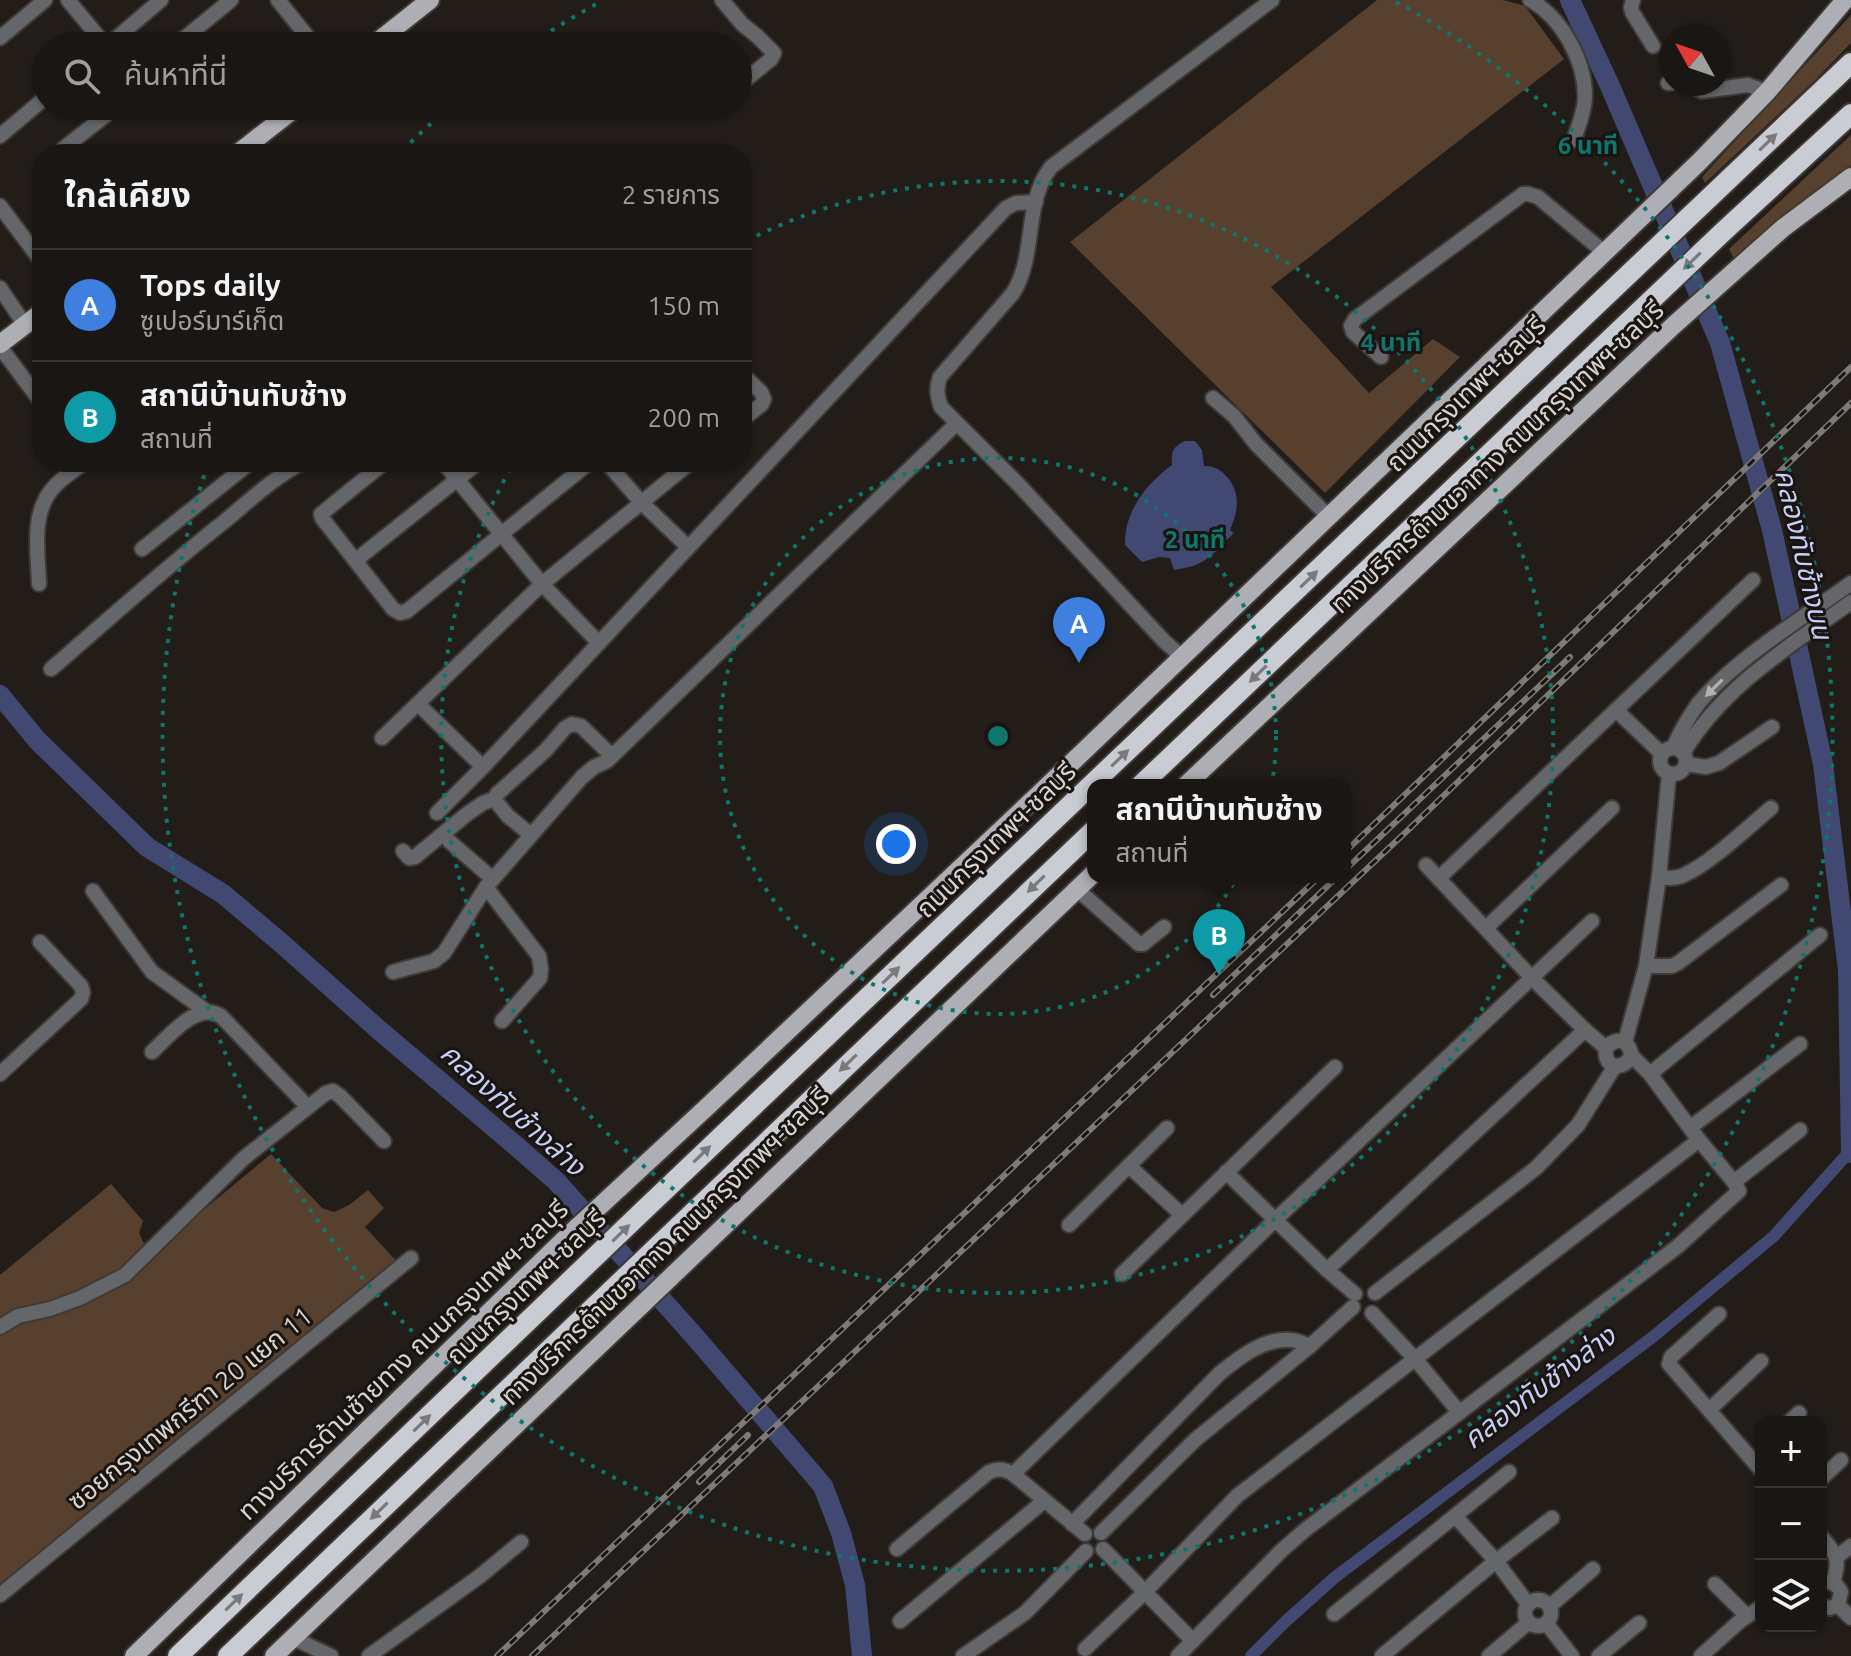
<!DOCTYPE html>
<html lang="th">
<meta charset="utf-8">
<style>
body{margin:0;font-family:Ubuntu,"Noto Sans Thai",sans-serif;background:#231f1c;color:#f1f3f6}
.controls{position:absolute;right:24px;bottom:24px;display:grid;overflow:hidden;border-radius:16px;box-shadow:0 2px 6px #0004}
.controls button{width:72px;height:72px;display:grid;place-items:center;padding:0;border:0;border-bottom:2px solid #383533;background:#1a1613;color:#f1f3f6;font:40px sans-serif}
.compass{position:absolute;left:1659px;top:24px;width:72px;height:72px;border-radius:50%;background:#1a1613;box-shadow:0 2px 6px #0004;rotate:310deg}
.you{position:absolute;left:896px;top:844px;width:28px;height:28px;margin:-20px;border:6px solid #fff;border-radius:50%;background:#1a73e8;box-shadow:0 0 0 12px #1a73e833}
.badge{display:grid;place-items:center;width:52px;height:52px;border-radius:50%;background:#8c9099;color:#fff;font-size:26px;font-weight:700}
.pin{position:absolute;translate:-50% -66px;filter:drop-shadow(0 2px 4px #0008)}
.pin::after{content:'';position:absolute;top:42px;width:28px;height:24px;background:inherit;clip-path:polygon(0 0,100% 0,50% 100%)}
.popup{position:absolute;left:1087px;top:779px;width:264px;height:104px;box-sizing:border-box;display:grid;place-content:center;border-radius:16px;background:#1a1613;filter:drop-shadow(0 2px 6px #0005);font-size:26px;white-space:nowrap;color:#9f9fa0}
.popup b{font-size:30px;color:#f1f3f6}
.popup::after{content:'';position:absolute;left:50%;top:100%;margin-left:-16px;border:16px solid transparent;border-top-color:#1a1613}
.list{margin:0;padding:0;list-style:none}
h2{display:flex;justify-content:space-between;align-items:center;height:104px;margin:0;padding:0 32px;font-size:34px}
h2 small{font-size:26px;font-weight:400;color:#9f9fa0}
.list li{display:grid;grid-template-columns:52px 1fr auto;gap:24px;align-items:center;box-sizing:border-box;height:112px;padding:0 32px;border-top:2px solid #383533}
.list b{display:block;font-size:30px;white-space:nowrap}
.list p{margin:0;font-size:26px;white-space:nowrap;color:#9f9fa0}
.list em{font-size:26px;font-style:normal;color:#9f9fa0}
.icon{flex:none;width:44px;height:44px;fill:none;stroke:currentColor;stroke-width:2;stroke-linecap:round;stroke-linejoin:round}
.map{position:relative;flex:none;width:1851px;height:1656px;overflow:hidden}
.search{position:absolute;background:#1a1613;box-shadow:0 2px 6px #0004;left:32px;top:32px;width:720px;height:88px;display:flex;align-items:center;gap:20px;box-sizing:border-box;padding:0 28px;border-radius:44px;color:#9f9fa0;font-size:30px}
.panel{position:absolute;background:#1a1613;box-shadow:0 2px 6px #0004;left:32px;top:144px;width:720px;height:328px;border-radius:32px}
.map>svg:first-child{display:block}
.green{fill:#57402d}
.water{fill:#414973}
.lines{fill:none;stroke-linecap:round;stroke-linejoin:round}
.canal{stroke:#414973;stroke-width:12}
.river{stroke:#414973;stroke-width:20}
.minor-casing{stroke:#3f3a36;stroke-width:18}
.major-casing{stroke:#3f3a36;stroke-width:22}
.highway-casing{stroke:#3f3a36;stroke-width:24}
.minor{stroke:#656669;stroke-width:14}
.major{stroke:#adafb5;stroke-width:18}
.highway{stroke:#caccd3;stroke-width:20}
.rail-casing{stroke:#7e7a77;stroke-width:6}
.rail{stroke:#191410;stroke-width:3;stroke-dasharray:9;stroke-linecap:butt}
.oneway{fill:#7a797b}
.oneway2{fill:#b4b2b1}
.ring{fill:none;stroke:#0f766e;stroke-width:4;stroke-dasharray:4 8}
.labels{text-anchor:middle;stroke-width:6;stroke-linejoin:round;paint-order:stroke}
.street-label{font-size:26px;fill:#d6d3d0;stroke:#191410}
.water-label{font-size:28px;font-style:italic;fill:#c5cffa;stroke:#191410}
.centre{fill:#0f766e;stroke:#191410;stroke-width:4}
.ring-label{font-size:24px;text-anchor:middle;font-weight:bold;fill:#0f766e;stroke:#191410;stroke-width:6;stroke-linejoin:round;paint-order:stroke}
</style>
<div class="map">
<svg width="1851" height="1656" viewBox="0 0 1851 1656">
<rect width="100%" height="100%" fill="#221d19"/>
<g class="green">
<polygon points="1377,0 1503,0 1525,6 1564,59 1271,287 1369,393 1433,339 1460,357 1325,493 1070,242"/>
<polygon points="1851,15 1851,43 1815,80 1705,183 1702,177"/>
<polygon points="1851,135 1851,165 1773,223 1734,259 1729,249"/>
<polygon points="271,1154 322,1208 334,1212 349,1205 368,1190 384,1208 365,1227 399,1264 0,1590 0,1334 6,1328 97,1297 127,1279 207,1207"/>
<polygon points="111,1184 143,1221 139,1233 145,1246 124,1266 102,1283 0,1322 0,1275"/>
</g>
<path class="water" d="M1185 441H1195L1202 450 1204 466C1215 466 1221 470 1228 478 1241 495 1238 511 1230 530L1234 533C1223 543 1214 556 1200 563 1193 567 1183 568 1174 570L1170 558 1159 557 1142 562 1125 545C1124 512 1146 484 1172 465 1171 452 1172 447 1185 441Z"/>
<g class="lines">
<polyline class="canal" points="1251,1656 1285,1622 1334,1578 1654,1336 1774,1236 1850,1151"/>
<g class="river">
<polyline points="1570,0 1610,86 1720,343 1772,530 1823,764 1848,970 1851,1153"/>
<polyline points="0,695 37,740 147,847 223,894 280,942 379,1030 515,1145 556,1181 696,1338 823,1486 841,1533 855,1585 862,1656"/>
</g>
<defs>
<g id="minor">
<polyline points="68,0 106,46"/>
<polyline points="278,0 315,46"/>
<polyline points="722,0 742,24 757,36 774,53 771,59 738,86"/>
<path d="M1530 0C1562 18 1585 60 1585 97 1585 111 1578 126 1574 140"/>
<polyline points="1633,0 1631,7 1632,12 1653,46"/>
<polyline points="0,38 45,0"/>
<polyline points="107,46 161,0"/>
<polyline points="175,46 231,0"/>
<polyline points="1668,83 1671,83"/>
<polyline points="1687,84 1702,91 1748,85 1767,92"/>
<polyline points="0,136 46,97"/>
<polyline points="61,154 64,148 106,115"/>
<polyline points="41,192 42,191"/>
<polyline points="0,206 42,262"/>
<polyline points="0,288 25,325"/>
<polyline points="0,347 42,403"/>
<polyline points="1381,357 1353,332 1351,326 1355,319 1523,194 1528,194 1538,197 1605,253"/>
<polyline points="742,374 761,392 764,399 762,404 742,420"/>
<polyline points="1213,398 1234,416 1256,444 1329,517"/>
<polyline points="385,462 321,514 322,518 393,609 400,613 407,611 590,462"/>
<polyline points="443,462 542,584 599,643"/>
<polyline points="606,462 641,502 688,547"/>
<polyline points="142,549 251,462"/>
<polyline points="356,560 479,462"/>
<path d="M39 584C38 552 30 511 55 486 63 477 75 470 85 462"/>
<path d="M1182 657 1164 641 1019 485 941 407C937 395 936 388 940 377L1013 293C1037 255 1023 203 1051 167L1272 0"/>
<path d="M51 669C109 619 165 568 225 521 249 501 275 476 304 462"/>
<polyline points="418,704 483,767"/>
<polyline points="1616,710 1662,754"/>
<polyline points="382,738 542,584 691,462"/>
<circle cx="1673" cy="761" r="13"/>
<path d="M1673 748C1680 732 1688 718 1698 704 1735 659 1803 618 1851 583"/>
<path d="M1683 753C1724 685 1789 647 1851 602"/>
<polyline points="1686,764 1706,767 1719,763 1772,727"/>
<polyline points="437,813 483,767 1006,208 1016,203 1036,202"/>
<polyline points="531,835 508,816 494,799 497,794 546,750 565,728 572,724 581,726 612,756"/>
<polyline points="449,841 493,879"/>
<polyline points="403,851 409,858 415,857 467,814 483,803 494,799"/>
<path d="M1426 865 1531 977 1585 1030 1606 1048C1602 1078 1641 1065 1628 1046 1622 1037 1612 1041 1606 1048"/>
<path d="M1659 877C1668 878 1676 879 1684 875 1711 863 1748 827 1771 808"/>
<polyline points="1439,878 1753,580"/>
<polyline points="486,887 539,956 541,969 540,978 502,1021"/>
<polyline points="1077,889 1139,944 1143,944 1164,927"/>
<polyline points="93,891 152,972 206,1011"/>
<polyline points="1486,928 1612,808"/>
<polyline points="1646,966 1672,966 1678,963 1781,885"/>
<polyline points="393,972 434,961 444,953 486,887 582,777 594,767 607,761 956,424"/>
<polyline points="1625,1042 1646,966 1659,877 1669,774"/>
<path d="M152 1052C169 1036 197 1001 221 1016L308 1107"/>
<polyline points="1631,1055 1650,1074 1699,1140 1734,1182"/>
<polyline points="0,1074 81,999 83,992 81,986 40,942"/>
<polyline points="1650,1074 1820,935"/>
<polyline points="1691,1127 1800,1044"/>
<polyline points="1129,1166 1182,1215"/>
<polyline points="1226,1172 1327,1270 1355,1294"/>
<polyline points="1069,1225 1167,1128"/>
<polyline points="1327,1270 1585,1030"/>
<polyline points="1122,1274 1335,1067"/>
<polyline points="1375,1293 1536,1168 1578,1125 1615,1066"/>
<polyline points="1372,1313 1416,1360 1459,1412"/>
<polyline points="1719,1314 1671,1357 1669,1364 1761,1470"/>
<polyline points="0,1327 18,1316 50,1309 80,1298 125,1275 244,1158 326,1093 333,1091 340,1096 384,1141"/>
<polyline points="1709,1410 1761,1361"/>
<polyline points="1789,1422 1799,1413"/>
<polyline points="1013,1474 1275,1220 1592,921"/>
<polyline points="1821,1479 1841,1460"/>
<polyline points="1455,1516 1496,1561 1528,1604"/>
<path d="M1072 1524 1220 1373C1240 1357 1263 1338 1291 1340 1297 1340 1304 1344 1310 1346"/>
<polyline points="1101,1533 1195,1440 1310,1346 1353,1307"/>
<path d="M1821 1536C1836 1555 1841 1558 1833 1582"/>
<path d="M897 1549 989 1472C999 1468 1004 1469 1013 1474L1085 1534"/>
<polyline points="1103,1549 1193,1641"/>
<polyline points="1838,1556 1851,1546"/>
<polyline points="1715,1584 1747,1616"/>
<path d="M1821 1584C1830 1579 1837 1584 1841 1592L1838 1605 1830 1608 1821 1606"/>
<polyline points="0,1595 411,1258"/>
<circle cx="1538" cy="1613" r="13"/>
<polyline points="1838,1605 1851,1618"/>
<polyline points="1550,1606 1593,1569"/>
<polyline points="1334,1614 1509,1472"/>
<polyline points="900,1621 1044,1501"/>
<polyline points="1546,1623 1572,1656"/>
<polyline points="293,1638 331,1656"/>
<polyline points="1085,1649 1144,1593 1237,1496 1699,1140"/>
<polyline points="369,1656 480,1576 521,1542"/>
<polyline points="963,1656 1025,1613 1086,1551"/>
<polyline points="1178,1656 1282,1550 1305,1530 1677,1247 1739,1191 1734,1182 1800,1130"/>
<polyline points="1382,1656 1496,1561 1552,1518"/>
<polyline points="1489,1656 1529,1622"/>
<polyline points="1599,1656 1639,1623"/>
<polyline points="1701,1656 1740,1621 1761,1607"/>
</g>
<g id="major">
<polyline points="372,46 430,0"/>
<polyline points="237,154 298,106"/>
<polyline points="0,344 42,312"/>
<polyline points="1186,785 1674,325 1783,228 1851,177"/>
<polyline points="134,1656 573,1231 707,1107 1039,794 1699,162 1767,92 1845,0"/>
<polyline points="274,1656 1093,874"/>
</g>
<g id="highway">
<polyline points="1141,785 1725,230 1851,114"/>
<polyline points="178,1656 646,1208 1851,63"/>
<polyline points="228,1656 1093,831"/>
</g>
</defs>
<use href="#minor" class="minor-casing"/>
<use href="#major" class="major-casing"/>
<use href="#highway" class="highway-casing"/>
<use href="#minor" class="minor"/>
<use href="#major" class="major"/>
<use href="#highway" class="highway"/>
<defs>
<g id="rail">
<polyline points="1345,852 1851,367"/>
<polyline points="1345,870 1570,657"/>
<polyline points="1213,995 1337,877"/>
<polyline points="699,1482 748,1435"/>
<polyline points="497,1656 1319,877"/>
<polyline points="532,1656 1408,830 1851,403"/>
</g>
</defs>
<use href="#rail" class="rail-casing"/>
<use href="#rail" class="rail"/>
</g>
<defs><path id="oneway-solid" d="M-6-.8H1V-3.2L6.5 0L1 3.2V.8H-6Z" transform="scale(2)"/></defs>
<g class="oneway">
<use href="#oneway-solid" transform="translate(1768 142) rotate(-44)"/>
<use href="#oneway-solid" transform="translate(1692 261) rotate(136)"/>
<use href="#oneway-solid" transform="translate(1309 579) rotate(-44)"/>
<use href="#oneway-solid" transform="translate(1258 674) rotate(136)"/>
<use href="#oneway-solid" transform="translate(1120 758) rotate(-44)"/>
<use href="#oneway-solid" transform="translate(1036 884) rotate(136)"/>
<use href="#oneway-solid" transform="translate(891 975) rotate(-44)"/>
<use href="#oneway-solid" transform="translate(848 1063) rotate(136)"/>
<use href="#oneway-solid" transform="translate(702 1154) rotate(-44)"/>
<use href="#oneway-solid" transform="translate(621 1233) rotate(-44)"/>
<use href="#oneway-solid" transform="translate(422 1423) rotate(-44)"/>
<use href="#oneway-solid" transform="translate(379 1511) rotate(136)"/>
<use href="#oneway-solid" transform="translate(234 1602) rotate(-44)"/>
</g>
<use class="oneway2" href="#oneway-solid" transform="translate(1714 688) rotate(135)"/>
<g class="ring">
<circle cx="998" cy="736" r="278"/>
<path d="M746 241A556 556 0 1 1 514 462"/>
<path d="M402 151A835 835 0 0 1 445 111M531 44A835 835 0 0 1 600 2M1396 2A835 835 0 1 1 208 464"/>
</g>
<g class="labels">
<g class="street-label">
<text transform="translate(1466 394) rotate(-44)" y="9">ถนนกรุงเทพฯ-ชลบุรี</text>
<text transform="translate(1497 457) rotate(-43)" y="9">ทางบริการด้านขวาทาง ถนนกรุงเทพฯ-ชลบุรี</text>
<text transform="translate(996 840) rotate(-44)" y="9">ถนนกรุงเทพฯ-ชลบุรี</text>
<text transform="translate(665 1246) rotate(-44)" y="9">ทางบริการด้านขวาทาง ถนนกรุงเทพฯ-ชลบุรี</text>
<text transform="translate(526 1287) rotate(-44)" y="9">ถนนกรุงเทพฯ-ชลบุรี</text>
<text transform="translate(403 1360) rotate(-44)" y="9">ทางบริการด้านซ้ายทาง ถนนกรุงเทพฯ-ชลบุรี</text>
<text transform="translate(190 1408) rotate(-39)" y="9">ซอยกรุงเทพกรีฑา 20 แยก 11</text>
</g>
<g class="water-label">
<text transform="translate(1804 554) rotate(77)" y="10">คลองทับช้างบน</text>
<text transform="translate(513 1109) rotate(42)" y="10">คลองทับช้างล่าง</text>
<text transform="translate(1539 1387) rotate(-37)" y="10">คลองทับช้างล่าง</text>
</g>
</g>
<circle cx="998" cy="736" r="12" class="centre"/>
<g class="ring-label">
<text x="1588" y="154">6 นาที</text>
<text x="1391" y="351">4 นาที</text>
<text x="1195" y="548">2 นาที</text>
</g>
</svg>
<div class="controls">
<button>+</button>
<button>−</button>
<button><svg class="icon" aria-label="layers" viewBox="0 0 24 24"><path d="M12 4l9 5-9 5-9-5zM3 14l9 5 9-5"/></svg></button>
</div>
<svg class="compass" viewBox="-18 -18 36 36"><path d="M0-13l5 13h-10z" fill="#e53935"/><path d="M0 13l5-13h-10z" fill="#9f9fa0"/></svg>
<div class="you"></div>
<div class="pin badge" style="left:1079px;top:663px;background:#3f7fe0">A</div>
<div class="pin badge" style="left:1219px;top:975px;background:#0f9aa8">B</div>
<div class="popup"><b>สถานีบ้านทับช้าง</b>สถานที่</div>
<div class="search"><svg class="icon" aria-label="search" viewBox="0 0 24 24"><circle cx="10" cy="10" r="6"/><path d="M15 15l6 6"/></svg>ค้นหาที่นี่</div>
<section class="panel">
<h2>ใกล้เคียง<small>2 รายการ</small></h2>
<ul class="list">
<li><span class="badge" style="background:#3f7fe0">A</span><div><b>Tops daily</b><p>ซูเปอร์มาร์เก็ต</p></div><em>150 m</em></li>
<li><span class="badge" style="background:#0f9aa8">B</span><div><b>สถานีบ้านทับช้าง</b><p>สถานที่</p></div><em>200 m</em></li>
</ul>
</section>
</div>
